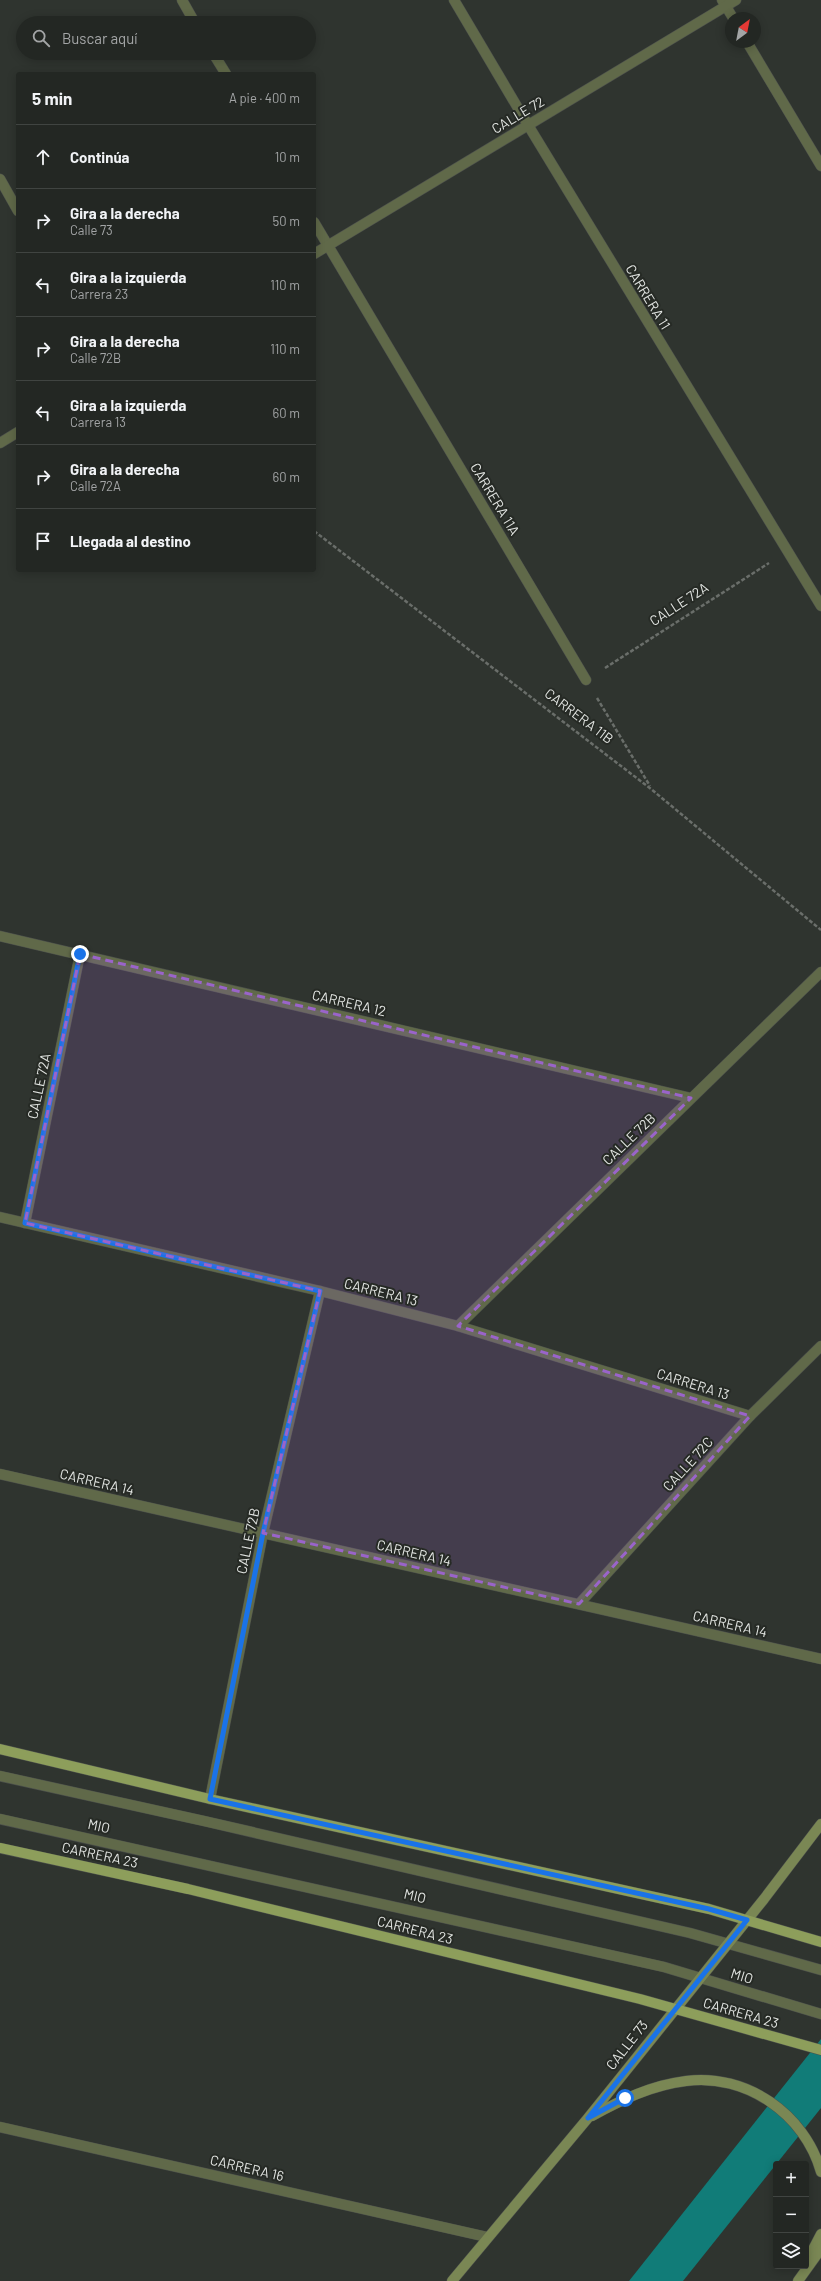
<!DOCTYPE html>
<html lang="es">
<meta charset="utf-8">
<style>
body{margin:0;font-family:Barlow,sans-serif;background:#2f3330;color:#f1f3f6}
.controls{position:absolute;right:12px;bottom:12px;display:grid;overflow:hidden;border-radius:4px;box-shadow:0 2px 10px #0003}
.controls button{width:36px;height:36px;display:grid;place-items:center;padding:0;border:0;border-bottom:1px solid #404441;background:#232723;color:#f1f3f6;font:20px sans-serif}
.compass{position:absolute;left:725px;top:12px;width:36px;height:36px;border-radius:50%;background:#232723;box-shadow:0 2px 10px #0003;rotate:32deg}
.stop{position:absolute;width:12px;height:12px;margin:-9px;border:3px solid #1a73e8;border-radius:50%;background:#fff}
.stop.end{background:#1a73e8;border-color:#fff;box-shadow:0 1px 4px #0008}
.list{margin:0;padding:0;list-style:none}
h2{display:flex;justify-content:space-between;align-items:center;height:52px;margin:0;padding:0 16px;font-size:17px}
h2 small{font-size:13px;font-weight:400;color:#a3a5a6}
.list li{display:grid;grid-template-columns:26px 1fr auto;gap:12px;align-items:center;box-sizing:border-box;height:64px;padding:0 16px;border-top:1px solid #404441}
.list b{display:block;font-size:15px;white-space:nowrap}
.list p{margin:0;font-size:13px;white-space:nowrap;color:#a3a5a6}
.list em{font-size:13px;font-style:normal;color:#a3a5a6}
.icon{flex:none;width:22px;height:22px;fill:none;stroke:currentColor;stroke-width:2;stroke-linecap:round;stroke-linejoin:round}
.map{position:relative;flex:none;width:821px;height:2281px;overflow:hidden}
.search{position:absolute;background:#232723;box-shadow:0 2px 10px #0003;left:16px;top:16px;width:300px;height:44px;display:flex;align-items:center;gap:10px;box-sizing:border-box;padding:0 14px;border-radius:22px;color:#a3a5a6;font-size:15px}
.panel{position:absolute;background:#232723;box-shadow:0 2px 10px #0003;left:16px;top:72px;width:300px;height:500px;border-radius:4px}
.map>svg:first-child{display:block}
.water{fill:#117c78}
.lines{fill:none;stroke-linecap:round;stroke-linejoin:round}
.lane-casing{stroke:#4c504c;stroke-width:11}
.street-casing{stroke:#4c504c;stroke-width:11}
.secondary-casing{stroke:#4c504c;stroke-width:11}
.primary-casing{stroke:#4c504c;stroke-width:11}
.path{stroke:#6a6e6a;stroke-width:2.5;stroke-dasharray:4 2;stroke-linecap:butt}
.lane{stroke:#606949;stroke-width:10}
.street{stroke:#606949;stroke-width:10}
.secondary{stroke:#7a8754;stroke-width:10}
.primary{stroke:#8d9e5b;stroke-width:10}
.route{stroke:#1a73e8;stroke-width:5}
.marked{fill:#9a64ca;fill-opacity:0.2;stroke:#9a64ca;stroke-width:3;stroke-dasharray:8 5;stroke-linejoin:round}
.labels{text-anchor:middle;stroke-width:4;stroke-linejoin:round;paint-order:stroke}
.street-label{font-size:14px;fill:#e2e5e2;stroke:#262a25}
</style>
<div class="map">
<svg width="821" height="2281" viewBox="0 0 821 2281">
<rect width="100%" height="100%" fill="#2f342f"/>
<polygon class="water" points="821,2039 821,2108 683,2281 629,2281"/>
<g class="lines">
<defs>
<g id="lane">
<polyline points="0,1776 204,1821 690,1933 821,1970"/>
<polyline points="0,1819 664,1967 821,2014"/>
</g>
<g id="street">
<polyline points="182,0 195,23"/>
<polyline points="454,0 528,125 821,606"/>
<polyline points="722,0 733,18"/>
<polyline points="747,42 821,166"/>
<polyline points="213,53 226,74"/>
<polyline points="0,179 18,211"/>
<polyline points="314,222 586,680"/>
<polyline points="314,254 736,0"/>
<polyline points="0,443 18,432"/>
<polyline points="0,936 691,1098"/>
<polyline points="0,1217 320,1291 458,1326 750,1416"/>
<polyline points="25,1223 80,954"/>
<polyline points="458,1326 821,972"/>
<polyline points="0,1474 821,1659"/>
<polyline points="579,1604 750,1416 821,1346"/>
<polyline points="210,1799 263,1533 320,1291"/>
<polyline points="0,2127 487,2237"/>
</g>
<g id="secondary">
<path d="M592 2116C621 2100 652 2085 686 2081 746 2073 805 2114 821 2172"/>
<polyline points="810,2255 821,2234"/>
<polyline points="452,2281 588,2118 764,1899 821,1824"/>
<polyline points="798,2281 821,2249"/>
</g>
<g id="primary">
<polyline points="0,1749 210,1799 709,1909 821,1942"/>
<polyline points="0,1848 188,1889 640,1999 821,2050"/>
</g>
</defs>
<use href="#lane" class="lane-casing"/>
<use href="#street" class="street-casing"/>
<use href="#secondary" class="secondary-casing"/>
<use href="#primary" class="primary-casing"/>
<g class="path">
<polyline points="314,531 651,789 821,930"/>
<polyline points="605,668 769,563"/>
<polyline points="597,698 650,786"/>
</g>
<use href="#lane" class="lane"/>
<use href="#street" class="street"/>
<use href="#secondary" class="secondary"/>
<use href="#primary" class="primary"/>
</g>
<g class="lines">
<polyline class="route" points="80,954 25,1223 320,1291 263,1533 210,1799 709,1909 747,1920 588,2118 625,2098"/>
</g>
<path class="marked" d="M80 954 691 1098 458 1326 750 1416 579 1604 263 1533 320 1291 25 1223Z"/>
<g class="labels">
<g class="street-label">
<text transform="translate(518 115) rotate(-31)" y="5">CALLE 72</text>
<text transform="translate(648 297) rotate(59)" y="5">CARRERA 11</text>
<text transform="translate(495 499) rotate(59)" y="5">CARRERA 11A</text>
<text transform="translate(679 604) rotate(-33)" y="5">CALLE 72A</text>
<text transform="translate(579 716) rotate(37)" y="5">CARRERA 11B</text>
<text transform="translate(349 1003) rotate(13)" y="5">CARRERA 12</text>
<text transform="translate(39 1086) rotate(-78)" y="5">CALLE 72A</text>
<text transform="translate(629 1139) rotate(-44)" y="5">CALLE 72B</text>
<text transform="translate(381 1292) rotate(14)" y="5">CARRERA 13</text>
<text transform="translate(693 1384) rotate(17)" y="5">CARRERA 13</text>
<text transform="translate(688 1464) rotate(-48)" y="5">CALLE 72C</text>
<text transform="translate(97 1482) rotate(13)" y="5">CARRERA 14</text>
<text transform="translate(248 1541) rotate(-78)" y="5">CALLE 72B</text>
<text transform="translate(414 1553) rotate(13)" y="5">CARRERA 14</text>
<text transform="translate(730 1624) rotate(13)" y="5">CARRERA 14</text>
<text transform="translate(99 1826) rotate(12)" y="5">MIO</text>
<text transform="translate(100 1855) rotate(12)" y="5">CARRERA 23</text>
<text transform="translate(415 1896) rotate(13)" y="5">MIO</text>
<text transform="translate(415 1930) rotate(14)" y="5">CARRERA 23</text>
<text transform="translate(742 1976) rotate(17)" y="5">MIO</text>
<text transform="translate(741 2013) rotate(16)" y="5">CARRERA 23</text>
<text transform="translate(627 2045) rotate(-52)" y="5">CALLE 73</text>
<text transform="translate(247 2168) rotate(13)" y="5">CARRERA 16</text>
</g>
</g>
</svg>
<div class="controls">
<button>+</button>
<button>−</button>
<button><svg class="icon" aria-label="layers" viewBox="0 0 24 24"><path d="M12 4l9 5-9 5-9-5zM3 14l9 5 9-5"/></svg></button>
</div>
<svg class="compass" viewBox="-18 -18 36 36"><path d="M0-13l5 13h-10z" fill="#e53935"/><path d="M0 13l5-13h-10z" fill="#a3a5a6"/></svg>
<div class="stop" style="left:625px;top:2098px"></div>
<div class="stop end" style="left:80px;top:954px"></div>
<div class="search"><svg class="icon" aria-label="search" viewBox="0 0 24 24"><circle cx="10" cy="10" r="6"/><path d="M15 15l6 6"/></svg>Buscar aquí</div>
<section class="panel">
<h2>5 min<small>A pie · 400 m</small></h2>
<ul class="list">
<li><svg class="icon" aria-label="ahead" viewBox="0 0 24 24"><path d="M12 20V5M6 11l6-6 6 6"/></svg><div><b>Continúa</b></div><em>10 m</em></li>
<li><svg class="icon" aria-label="right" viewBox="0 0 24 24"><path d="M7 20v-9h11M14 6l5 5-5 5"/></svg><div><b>Gira a la derecha</b><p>Calle 73</p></div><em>50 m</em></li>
<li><svg class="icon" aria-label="left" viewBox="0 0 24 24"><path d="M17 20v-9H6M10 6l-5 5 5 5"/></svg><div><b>Gira a la izquierda</b><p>Carrera 23</p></div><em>110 m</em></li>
<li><svg class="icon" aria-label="right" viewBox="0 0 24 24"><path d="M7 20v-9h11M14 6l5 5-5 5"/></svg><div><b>Gira a la derecha</b><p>Calle 72B</p></div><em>110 m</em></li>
<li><svg class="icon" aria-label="left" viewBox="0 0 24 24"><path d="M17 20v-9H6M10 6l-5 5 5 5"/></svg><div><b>Gira a la izquierda</b><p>Carrera 13</p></div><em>60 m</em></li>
<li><svg class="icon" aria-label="right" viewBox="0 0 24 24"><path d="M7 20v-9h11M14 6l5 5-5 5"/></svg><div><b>Gira a la derecha</b><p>Calle 72A</p></div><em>60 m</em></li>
<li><svg class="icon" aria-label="arrive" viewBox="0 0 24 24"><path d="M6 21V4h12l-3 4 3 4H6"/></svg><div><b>Llegada al destino</b></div></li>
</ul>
</section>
</div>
